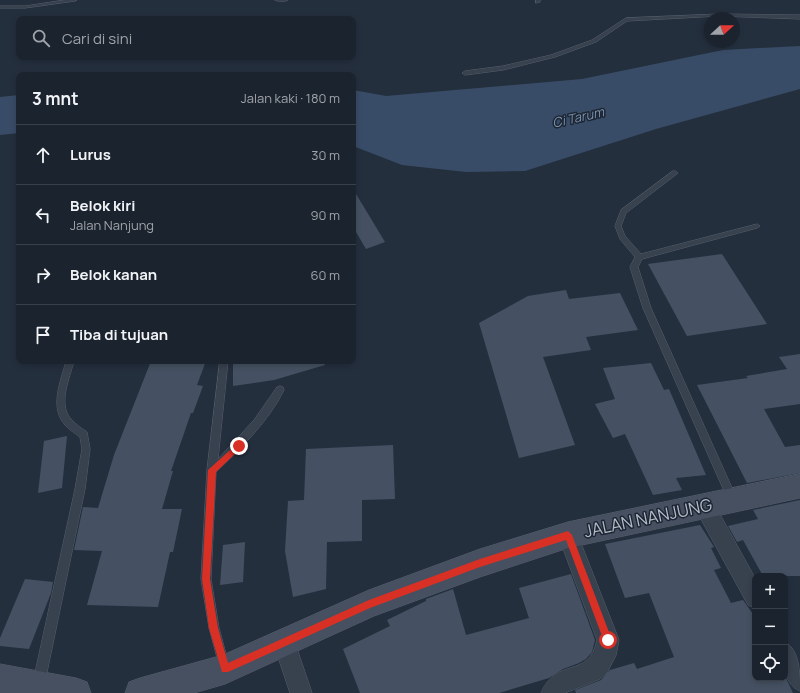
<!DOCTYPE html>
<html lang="id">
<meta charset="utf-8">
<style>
body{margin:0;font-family:Manrope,sans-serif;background:#282f3a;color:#f1f3f6}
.controls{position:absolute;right:12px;bottom:12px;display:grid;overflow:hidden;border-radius:8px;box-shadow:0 2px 6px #0003}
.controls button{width:36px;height:36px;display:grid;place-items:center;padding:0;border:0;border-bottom:1px solid #39404a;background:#1b232e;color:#f1f3f6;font:20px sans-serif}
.compass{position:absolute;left:704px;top:12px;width:36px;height:36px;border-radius:50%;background:#1b232e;box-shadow:0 2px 6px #0003;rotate:69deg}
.stop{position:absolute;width:12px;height:12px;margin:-9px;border:3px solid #d93025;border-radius:50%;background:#fff}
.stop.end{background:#d93025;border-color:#fff;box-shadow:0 1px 4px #0008}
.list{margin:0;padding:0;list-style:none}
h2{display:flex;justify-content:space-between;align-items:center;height:52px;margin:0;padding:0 16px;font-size:17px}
h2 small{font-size:13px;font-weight:400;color:#a0a4aa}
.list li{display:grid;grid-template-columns:26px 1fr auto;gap:12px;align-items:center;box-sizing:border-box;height:60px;padding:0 16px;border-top:1px solid #39404a}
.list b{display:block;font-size:15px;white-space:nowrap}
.list p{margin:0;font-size:13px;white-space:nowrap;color:#a0a4aa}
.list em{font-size:13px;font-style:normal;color:#a0a4aa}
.icon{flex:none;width:22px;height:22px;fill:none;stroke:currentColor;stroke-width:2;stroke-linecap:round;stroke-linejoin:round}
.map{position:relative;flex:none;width:800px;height:693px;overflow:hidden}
.search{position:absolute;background:#1b232e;box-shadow:0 2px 6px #0003;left:16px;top:16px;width:340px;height:44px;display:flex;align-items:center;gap:10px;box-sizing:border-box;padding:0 14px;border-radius:8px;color:#a0a4aa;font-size:15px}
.panel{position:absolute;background:#1b232e;box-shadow:0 2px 6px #0003;left:16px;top:72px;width:340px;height:292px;border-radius:8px}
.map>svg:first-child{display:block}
.water{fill:#394c67}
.building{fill:#455162}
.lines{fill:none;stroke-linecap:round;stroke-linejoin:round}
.service-casing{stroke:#565f6c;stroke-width:1}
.minor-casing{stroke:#565f6c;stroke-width:1}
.secondary-casing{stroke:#565f6c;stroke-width:1}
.service{fill:#38414e;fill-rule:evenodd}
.minor{fill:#38414e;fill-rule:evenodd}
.secondary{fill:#465061;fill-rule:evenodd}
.route{fill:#d93025}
.labels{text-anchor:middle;stroke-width:3;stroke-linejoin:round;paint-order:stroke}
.far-water-label{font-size:13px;font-style:italic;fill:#7c92b1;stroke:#1d2633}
.near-street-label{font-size:17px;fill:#b4bcc9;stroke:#1d2633}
</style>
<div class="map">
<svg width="800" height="693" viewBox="0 0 800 693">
<rect width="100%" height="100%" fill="#242f3e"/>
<g class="water">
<polygon points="800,46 800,89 656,129 525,171 466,172 402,165 353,146 353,90 386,96 582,79 723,50"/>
<polygon points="19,95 19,133 0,135 0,97"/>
</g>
<g class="building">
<polygon points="353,189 385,242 366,249 353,227"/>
<polygon points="722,254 767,324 687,336 648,264"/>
<polygon points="566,290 569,299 620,293 638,330 586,337 591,350 543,357 575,445 519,458 479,323 528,296"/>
<polygon points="800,354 800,404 764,409 785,447 800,445 800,473 747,483 697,385 748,378 746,376 787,369 779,357"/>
<polygon points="151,361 206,361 197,385 203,386 193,413 191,413 171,471 173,471 162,509 182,509 173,552 170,552 158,607 87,605 102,551 74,550 83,507 98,508 114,455"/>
<polygon points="233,361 324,361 325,365 274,380 233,386"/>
<polygon points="651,363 664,390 669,389 706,475 676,478 682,490 653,495 625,434 613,438 595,404 615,399 603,368"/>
<polygon points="67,436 62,488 38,493 44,441"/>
<polygon points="393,445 395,499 362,500 362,541 327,542 326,589 293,597 285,551 288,501 304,500 306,449"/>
<polygon points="800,500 800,576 763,576 743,540 737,542 728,526 758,519 753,510"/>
<polygon points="700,525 714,547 711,548 721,568 714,570 731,603 743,600 755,617 755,678 785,678 785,676 793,693 576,693 575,690 601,680 610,670 634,663 637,669 674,657 649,593 625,598 605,544"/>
<polygon points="245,542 243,582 220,585 223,545"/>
<polygon points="571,574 595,640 592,652 586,659 579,663 563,669 549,678 499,693 360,693 343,649 390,626 387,620 426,601 426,599 453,589 466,635 529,618 519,588"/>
<polygon points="25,579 53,582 51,593 29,649 0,646 0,638"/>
</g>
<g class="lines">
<defs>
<g id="service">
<polygon points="65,0 77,0 75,1 25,8 0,8 0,6 25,6"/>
<path d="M275 0H288C285 2 278 2 275 0Z"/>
<polygon points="536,0 540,0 540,2 536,3"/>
<polygon points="719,14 800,15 800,19 719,16 627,21 596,42 555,57 503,70 465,75 462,73 465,71 503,66 551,55 592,40 626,18"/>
<polygon points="673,171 675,171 678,173 626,213 621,226 625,236 641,254 757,224 760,226 757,228 642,259 638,267 651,308 737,499 735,502 732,504 729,502 643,308 630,267 635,257 620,239 615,226 621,210"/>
<path d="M66 361H74C70 377 58 403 70 418 75 424 81 428 87 432L90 449 85 489 45 682 43 686 39 688 35 686 33 682 75 489 82 449 80 437C75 433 69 430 65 425 49 407 61 381 66 361Z"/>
<path d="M220 361H228L218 459 254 420 277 387 280 386 283 387 284 390C269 421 241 448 216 472L211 579 219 628 229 665 228 669 224 670 220 669 219 665 209 628 201 579 207 470Z"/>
</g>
<g id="minor">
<polygon points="704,496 711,498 755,578 755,608 748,605 697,512 695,505 697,498"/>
<path d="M568 525 575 528 619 640 616 655 607 673 600 679 565 693H541C556 656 589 680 597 640L558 535 561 528Z"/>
<polygon points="284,631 292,634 312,693 290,693 273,642 276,634"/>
<path d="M785 642C800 650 800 673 800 691 781 683 785 660 785 642Z"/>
</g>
<g id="secondary">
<polygon points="800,474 800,498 568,548 480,577 374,616 225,684 194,693 125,693 129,682 140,678 223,655 369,590 480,549 568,522"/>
<polygon points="0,664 76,678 87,682 91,693 0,693"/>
</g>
</defs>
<use href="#service" class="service-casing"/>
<use href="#minor" class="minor-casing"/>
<use href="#secondary" class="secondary-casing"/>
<use href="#service" class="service"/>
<use href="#minor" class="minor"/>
<use href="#secondary" class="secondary"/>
</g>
<polygon class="route" points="239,442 241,443 241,448 216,472 210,579 218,628 228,663 369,600 480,559 568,531 572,535 612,640 611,644 605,644 566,540 480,567 370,608 228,672 222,672 209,628 202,579 208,470"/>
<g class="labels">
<g class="far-water-label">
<text transform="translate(578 117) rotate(-13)" y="5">Ci Tarum</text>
</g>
<g class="near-street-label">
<text transform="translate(648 518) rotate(-12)" y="6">JALAN NANJUNG</text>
</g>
</g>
</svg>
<div class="controls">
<button>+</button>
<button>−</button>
<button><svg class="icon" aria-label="locate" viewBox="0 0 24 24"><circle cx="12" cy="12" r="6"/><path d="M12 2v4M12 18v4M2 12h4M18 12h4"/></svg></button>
</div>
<svg class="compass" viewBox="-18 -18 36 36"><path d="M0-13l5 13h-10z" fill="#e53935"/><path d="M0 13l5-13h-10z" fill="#a0a4aa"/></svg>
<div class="stop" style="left:608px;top:640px"></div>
<div class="stop end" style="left:239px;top:446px"></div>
<div class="search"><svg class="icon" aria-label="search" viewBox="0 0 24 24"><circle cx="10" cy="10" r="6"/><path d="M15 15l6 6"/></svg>Cari di sini</div>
<section class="panel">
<h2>3 mnt<small>Jalan kaki · 180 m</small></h2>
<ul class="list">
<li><svg class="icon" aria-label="ahead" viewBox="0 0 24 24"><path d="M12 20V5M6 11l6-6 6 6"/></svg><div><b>Lurus</b></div><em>30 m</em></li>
<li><svg class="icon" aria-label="left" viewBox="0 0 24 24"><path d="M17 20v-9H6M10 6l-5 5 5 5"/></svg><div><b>Belok kiri</b><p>Jalan Nanjung</p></div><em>90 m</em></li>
<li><svg class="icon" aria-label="right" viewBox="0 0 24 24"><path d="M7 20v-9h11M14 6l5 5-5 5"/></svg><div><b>Belok kanan</b></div><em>60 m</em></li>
<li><svg class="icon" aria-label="arrive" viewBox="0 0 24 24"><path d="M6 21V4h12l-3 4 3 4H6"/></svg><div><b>Tiba di tujuan</b></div></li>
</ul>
</section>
</div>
